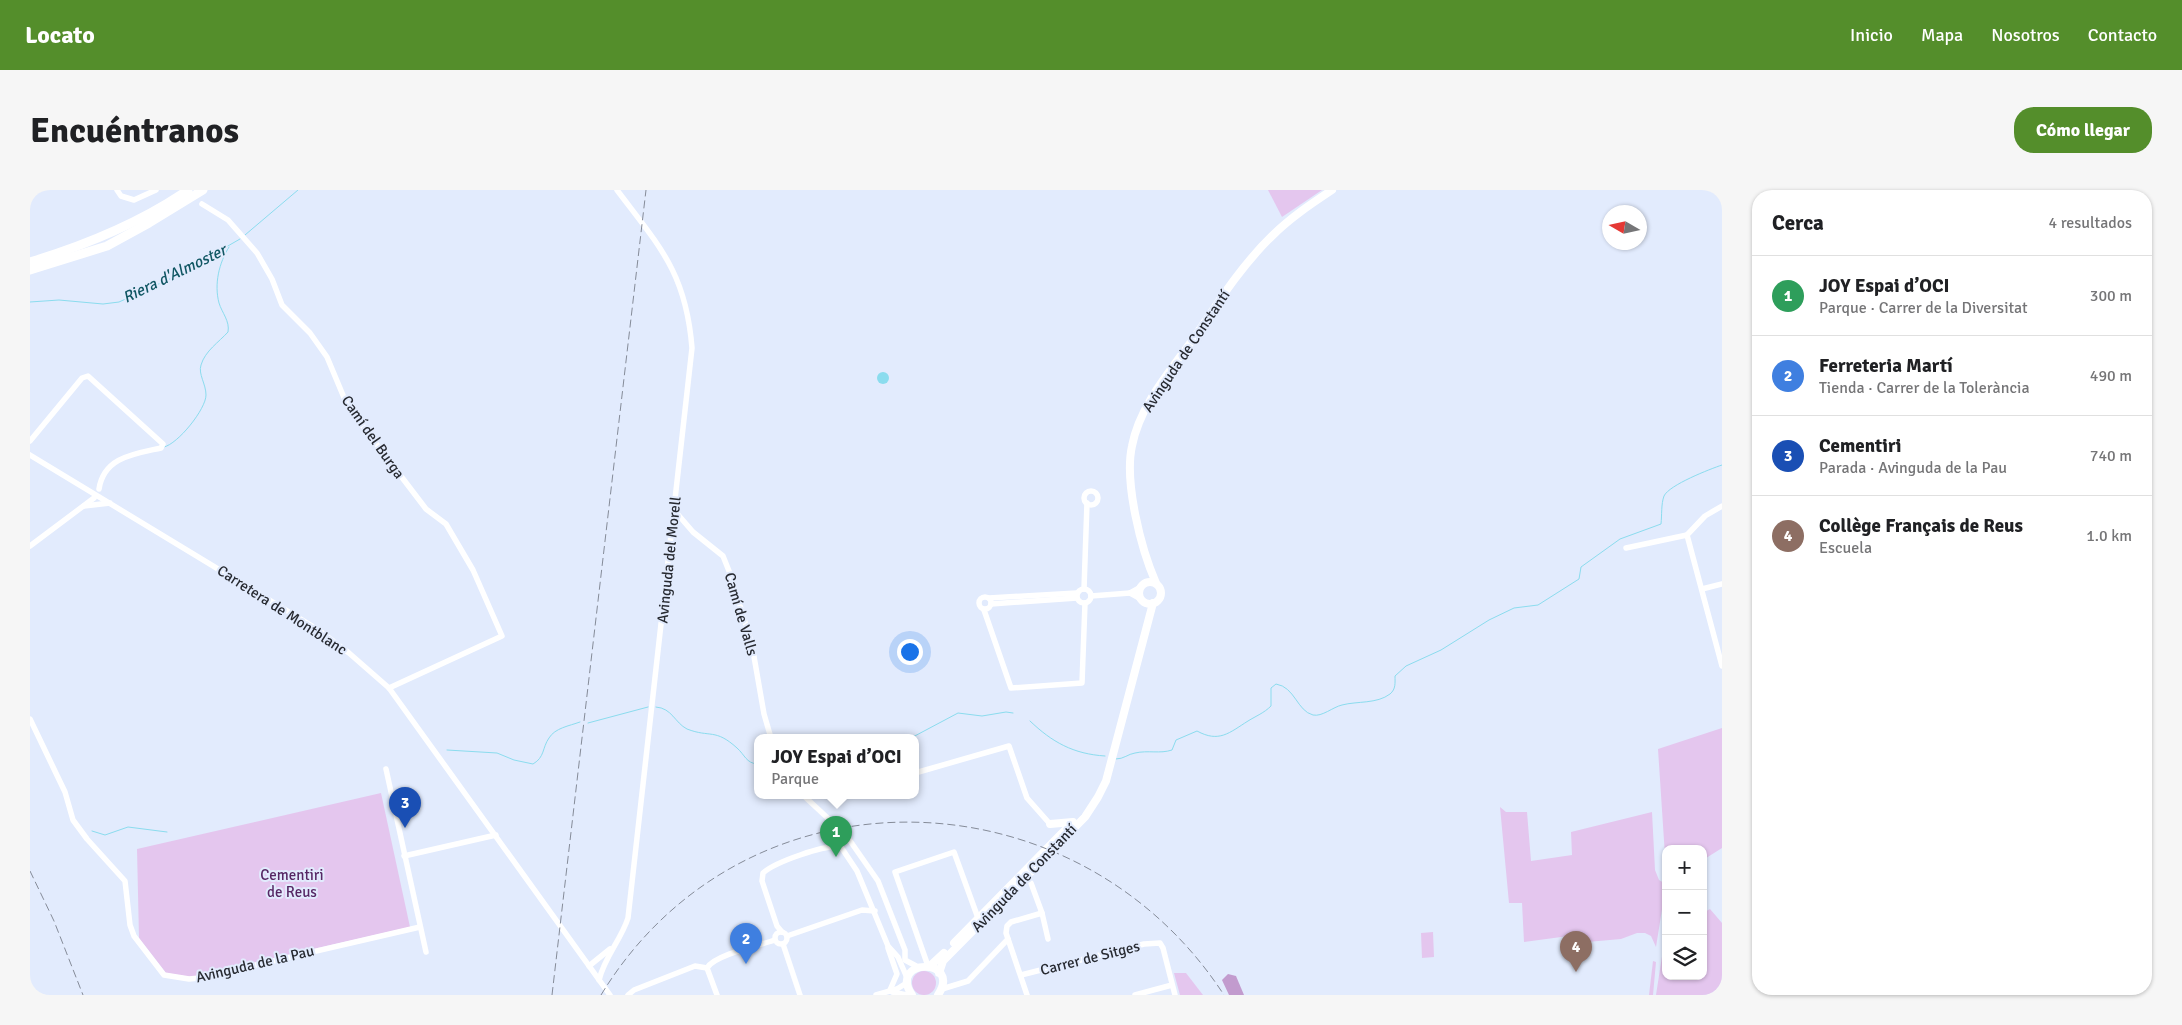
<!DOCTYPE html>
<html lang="es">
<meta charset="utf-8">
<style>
body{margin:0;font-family:Signika,sans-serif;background:#f6f6f6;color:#202124}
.controls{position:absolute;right:15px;bottom:15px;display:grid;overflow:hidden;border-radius:10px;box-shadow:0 1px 4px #0004}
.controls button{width:45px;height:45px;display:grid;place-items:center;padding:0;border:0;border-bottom:1px solid #e0e0e0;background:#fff;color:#202124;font:25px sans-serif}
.compass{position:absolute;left:1572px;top:15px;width:45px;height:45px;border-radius:50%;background:#fff;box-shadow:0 1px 4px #0004;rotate:279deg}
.you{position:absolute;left:879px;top:461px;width:18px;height:18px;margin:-12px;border:4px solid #fff;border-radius:50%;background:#1a73e8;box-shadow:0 0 0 8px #1a73e833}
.badge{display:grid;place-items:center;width:32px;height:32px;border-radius:50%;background:#548e2b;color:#fff;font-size:16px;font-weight:700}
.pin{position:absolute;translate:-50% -41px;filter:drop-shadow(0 1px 2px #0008)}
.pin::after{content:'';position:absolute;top:26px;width:18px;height:15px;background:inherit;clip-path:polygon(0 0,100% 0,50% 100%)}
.popup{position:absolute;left:724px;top:544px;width:165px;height:65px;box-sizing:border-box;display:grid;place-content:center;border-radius:10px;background:#fff;filter:drop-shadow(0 1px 4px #0005);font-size:16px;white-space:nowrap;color:#757577}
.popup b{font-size:19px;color:#202124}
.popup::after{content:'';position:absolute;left:50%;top:100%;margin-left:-10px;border:10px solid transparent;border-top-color:#fff}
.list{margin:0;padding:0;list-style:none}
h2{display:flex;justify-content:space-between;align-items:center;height:65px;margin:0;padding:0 20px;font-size:21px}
h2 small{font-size:16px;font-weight:400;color:#757577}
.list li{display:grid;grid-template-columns:32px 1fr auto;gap:15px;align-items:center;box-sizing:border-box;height:80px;padding:0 20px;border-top:1px solid #e0e0e0}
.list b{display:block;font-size:19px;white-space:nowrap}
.list p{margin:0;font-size:16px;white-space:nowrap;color:#757577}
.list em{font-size:16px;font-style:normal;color:#757577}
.icon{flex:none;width:28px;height:28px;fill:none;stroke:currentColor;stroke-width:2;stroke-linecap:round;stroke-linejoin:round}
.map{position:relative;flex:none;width:1692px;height:805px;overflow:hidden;border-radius:20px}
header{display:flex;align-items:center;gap:30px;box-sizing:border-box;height:70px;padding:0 25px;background:#548e2b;color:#fff}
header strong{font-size:24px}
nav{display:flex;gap:28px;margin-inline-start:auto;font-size:18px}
.intro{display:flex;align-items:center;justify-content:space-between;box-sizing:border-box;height:120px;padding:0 30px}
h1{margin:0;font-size:35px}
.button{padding:12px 22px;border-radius:20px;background:#548e2b;color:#fff;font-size:18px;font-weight:700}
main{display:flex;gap:30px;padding:0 30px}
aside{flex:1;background:#fff;border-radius:20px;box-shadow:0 1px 4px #0004}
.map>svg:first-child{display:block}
.green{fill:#e4c6ee}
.forest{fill:#c29bce}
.water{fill:#8bdcee}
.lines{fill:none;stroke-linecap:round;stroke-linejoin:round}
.stream{stroke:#8bdcee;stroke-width:1}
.minor-tunnel{stroke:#bdc4d4;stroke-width:5.5;stroke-dasharray:5.5 3;stroke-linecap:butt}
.minor{stroke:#fff;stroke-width:5.5}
.major{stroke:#fff;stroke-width:8}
.highway{stroke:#fff;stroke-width:9}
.rail{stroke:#858b98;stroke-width:1;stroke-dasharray:8 4;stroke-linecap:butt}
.labels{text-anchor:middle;stroke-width:4;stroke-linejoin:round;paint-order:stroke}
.street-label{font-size:15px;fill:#272a31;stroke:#e2ebfd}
.park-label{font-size:15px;fill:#562764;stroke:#e2ebfd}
.water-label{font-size:16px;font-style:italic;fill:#105663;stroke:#e2ebfd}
</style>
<header>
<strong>Locato</strong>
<nav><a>Inicio</a><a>Mapa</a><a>Nosotros</a><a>Contacto</a></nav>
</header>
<div class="intro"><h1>Encuéntranos</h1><a class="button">Cómo llegar</a></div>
<main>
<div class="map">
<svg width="1692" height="805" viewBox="0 0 1692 805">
<rect width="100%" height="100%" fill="#e2ebfd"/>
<g class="green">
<polygon points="1238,0 1292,0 1252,27"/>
<polygon points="1692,538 1692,658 1673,670 1673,659 1636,659 1636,681 1628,559"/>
<polygon points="351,603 380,737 161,787 136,783 109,748 107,659"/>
<polygon points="1470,617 1476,622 1497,622 1501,671 1542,665 1541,642 1622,622 1625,680 1629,690 1634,693 1633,713 1626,757 1621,746 1615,743 1607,743 1591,749 1546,753 1546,745 1494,752 1492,713 1479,713"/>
<polygon points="1680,719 1692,733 1692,805 1626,805 1633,760 1635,760 1636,786 1673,786 1673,723"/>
<polygon points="1403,742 1404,767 1392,768 1391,743"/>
<polygon points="1623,771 1626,772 1623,805 1619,805"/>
<circle cx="894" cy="793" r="12"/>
<polygon points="1144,783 1156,783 1173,805 1150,805"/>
</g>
<polygon class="forest" points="1198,784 1206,786 1214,805 1199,805 1192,790"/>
<circle class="water" cx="853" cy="188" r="6"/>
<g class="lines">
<g class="stream">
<polyline points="215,45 268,0"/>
<polyline points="0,112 29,110 73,114 89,112 144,87 210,49"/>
<path d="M134 257C148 254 176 219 176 205 176 194 168 184 171 175 175 161 189 152 198 142 200 131 192 123 189 113 184 94 189 73 199 57"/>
<path d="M626 517C642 518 645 533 657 539 680 548 685 538 707 558 715 565 716 573 727 574"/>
<path d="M1000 531C1022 552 1043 564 1075 566"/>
<polyline points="558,533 618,517"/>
<polyline points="881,548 928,523 952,526 976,522 983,523"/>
<path d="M417 560 467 563 484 570 503 574C515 567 512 558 519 548 525 538 539 536 550 532"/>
<path d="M1086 569C1094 569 1098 564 1105 563 1118 560 1130 564 1142 560L1146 550 1167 541C1189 553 1199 543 1218 531 1226 526 1234 523 1241 516V498L1246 494C1265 497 1267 521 1283 525 1292 527 1303 517 1312 515 1327 511 1347 514 1360 504 1366 499 1365 493 1365 486L1376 476 1411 460 1459 430 1484 418 1508 415 1549 389 1551 377 1590 349 1631 334C1632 325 1631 314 1634 306 1639 295 1680 279 1692 275"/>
<polyline points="62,641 75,645 98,637 137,642"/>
</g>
<polyline class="minor-tunnel" points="803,633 816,645"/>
<g class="minor">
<polyline points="87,0 91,6 104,10 126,0"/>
<polyline points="172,14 198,30 227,63 242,89 252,115 280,143 297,167 315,210 332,235 396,319 416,334 443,380 472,446 359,498"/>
<path d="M0 251 52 188 58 186 133 254 131 258C104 264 74 267 69 299"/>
<polyline points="0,265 287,439 319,463 359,498 580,805"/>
<circle cx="1061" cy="308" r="7"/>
<polyline points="54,316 80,313"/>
<polyline points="644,320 663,342 693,366 701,386 722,455 734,524 741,548"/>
<polyline points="1657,345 1692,476"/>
<polyline points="0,356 64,308"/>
<polyline points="1596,358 1657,345 1675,326 1692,316"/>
<polyline points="1111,397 1100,403 1111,409"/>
<circle cx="1054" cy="406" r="7"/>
<polyline points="1054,399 1057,313"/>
<polyline points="1672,399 1692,394"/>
<polyline points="1061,406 1100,403"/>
<circle cx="955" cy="413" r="6"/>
<polyline points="959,408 1047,403"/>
<polyline points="961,414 1047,408"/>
<polyline points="954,420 981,498 1052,493 1055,413"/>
<polyline points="0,529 35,602 43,630 57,649 95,691 100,735 104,746 134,785 159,789 170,788 390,737"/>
<polyline points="356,579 396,762"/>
<polyline points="885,583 979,556 997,608 1020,634"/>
<polyline points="774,606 803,633"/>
<polyline points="816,645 848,691 875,760 875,770 888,777"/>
<polyline points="374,666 466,645"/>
<polyline points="1001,693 1012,723"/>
<circle cx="751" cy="748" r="6"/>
<path d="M752 742 747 736 732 691 733 683C745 672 796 654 811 657L827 681 858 756 868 767 878 790"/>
<polyline points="757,746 832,720 845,721"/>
<polyline points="753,754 770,805"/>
<polyline points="858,758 867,784 860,800"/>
<polyline points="559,776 580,759"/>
<polyline points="898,776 865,682 924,662 948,728"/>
<path d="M677 778C684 765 730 755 745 750"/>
<polyline points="677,778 687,805"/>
<polyline points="991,785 1114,754 1130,753 1133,758 1145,805"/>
<path d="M569 790C575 766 591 750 598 728L662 158C656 83 630 57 587 0"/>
<polyline points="912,799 938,791 978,749"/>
<polyline points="862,802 877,805"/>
<polyline points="598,805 604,800 665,776 677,778"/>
<polyline points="846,805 867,799 878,792"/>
<polyline points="997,805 976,743 977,736 981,732 1012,723 1018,749"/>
<polyline points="1105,805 1142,795"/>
</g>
<g class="major">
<circle cx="1120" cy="403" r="11"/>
<path d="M1126 393C1111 359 1094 292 1102 256 1110 214 1142 179 1166 145 1189 111 1212 75 1242 46 1260 28 1281 14 1302 0"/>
<polyline points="1020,634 1043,632"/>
<polyline points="924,753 1035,640"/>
<polyline points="900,776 914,763"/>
<polyline points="909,783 913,771 1055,627 1068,607 1076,591 1123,413"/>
<path d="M882 805C857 768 933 767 908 805"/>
</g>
<g class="highway">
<path d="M0 72C56 55 110 33 158 0"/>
<polyline points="0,80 77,56 119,33 173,0"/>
</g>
<g class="rail">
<polyline points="0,681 24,731 53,805"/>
<polyline points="522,805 616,0"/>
<path d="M571 805C714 570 1047 579 1194 805"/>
</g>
</g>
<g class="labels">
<g class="street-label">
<text transform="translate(1156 161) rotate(-56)" y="5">Avinguda de Constantí</text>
<text transform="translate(343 247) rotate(55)" y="5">Camí del Burga</text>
<text transform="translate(639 370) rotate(-84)" y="5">Avinguda del Morell</text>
<text transform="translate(252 420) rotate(33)" y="5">Carretera de Montblanc</text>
<text transform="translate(711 424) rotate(74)" y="5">Camí de Valls</text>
<text transform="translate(994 688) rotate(-46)" y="5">Avinguda de Constantí</text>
<text transform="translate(1060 768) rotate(-14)" y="5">Carrer de Sitges</text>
<text transform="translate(225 774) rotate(-13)" y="5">Avinguda de la Pau</text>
</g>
<g class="park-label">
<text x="262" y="690">Cementiri<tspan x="262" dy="17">de Reus</tspan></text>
</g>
<g class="water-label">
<text transform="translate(144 83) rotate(-26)" y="6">Riera d'Almoster</text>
</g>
</g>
</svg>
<div class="controls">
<button>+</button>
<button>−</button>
<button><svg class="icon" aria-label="layers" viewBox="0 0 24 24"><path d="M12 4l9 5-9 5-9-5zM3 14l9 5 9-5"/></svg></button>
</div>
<svg class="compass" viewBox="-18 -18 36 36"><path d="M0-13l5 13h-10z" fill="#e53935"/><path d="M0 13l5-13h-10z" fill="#757577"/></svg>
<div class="you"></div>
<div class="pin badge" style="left:806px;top:667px;background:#2e9e5b">1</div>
<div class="popup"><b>JOY Espai d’OCI</b>Parque</div>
<div class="pin badge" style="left:716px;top:774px;background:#3f7fe0">2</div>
<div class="pin badge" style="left:375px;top:638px;background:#1a4fb4">3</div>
<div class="pin badge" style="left:1546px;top:782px;background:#8d6e63">4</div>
</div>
<aside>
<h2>Cerca<small>4 resultados</small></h2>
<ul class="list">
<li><span class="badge" style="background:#2e9e5b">1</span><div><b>JOY Espai d’OCI</b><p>Parque · Carrer de la Diversitat</p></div><em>300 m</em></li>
<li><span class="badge" style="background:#3f7fe0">2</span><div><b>Ferreteria Martí</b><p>Tienda · Carrer de la Tolerància</p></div><em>490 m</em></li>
<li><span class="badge" style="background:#1a4fb4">3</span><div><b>Cementiri</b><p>Parada · Avinguda de la Pau</p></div><em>740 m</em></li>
<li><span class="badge" style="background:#8d6e63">4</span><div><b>Collège Français de Reus</b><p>Escuela</p></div><em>1.0 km</em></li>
</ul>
</aside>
</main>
